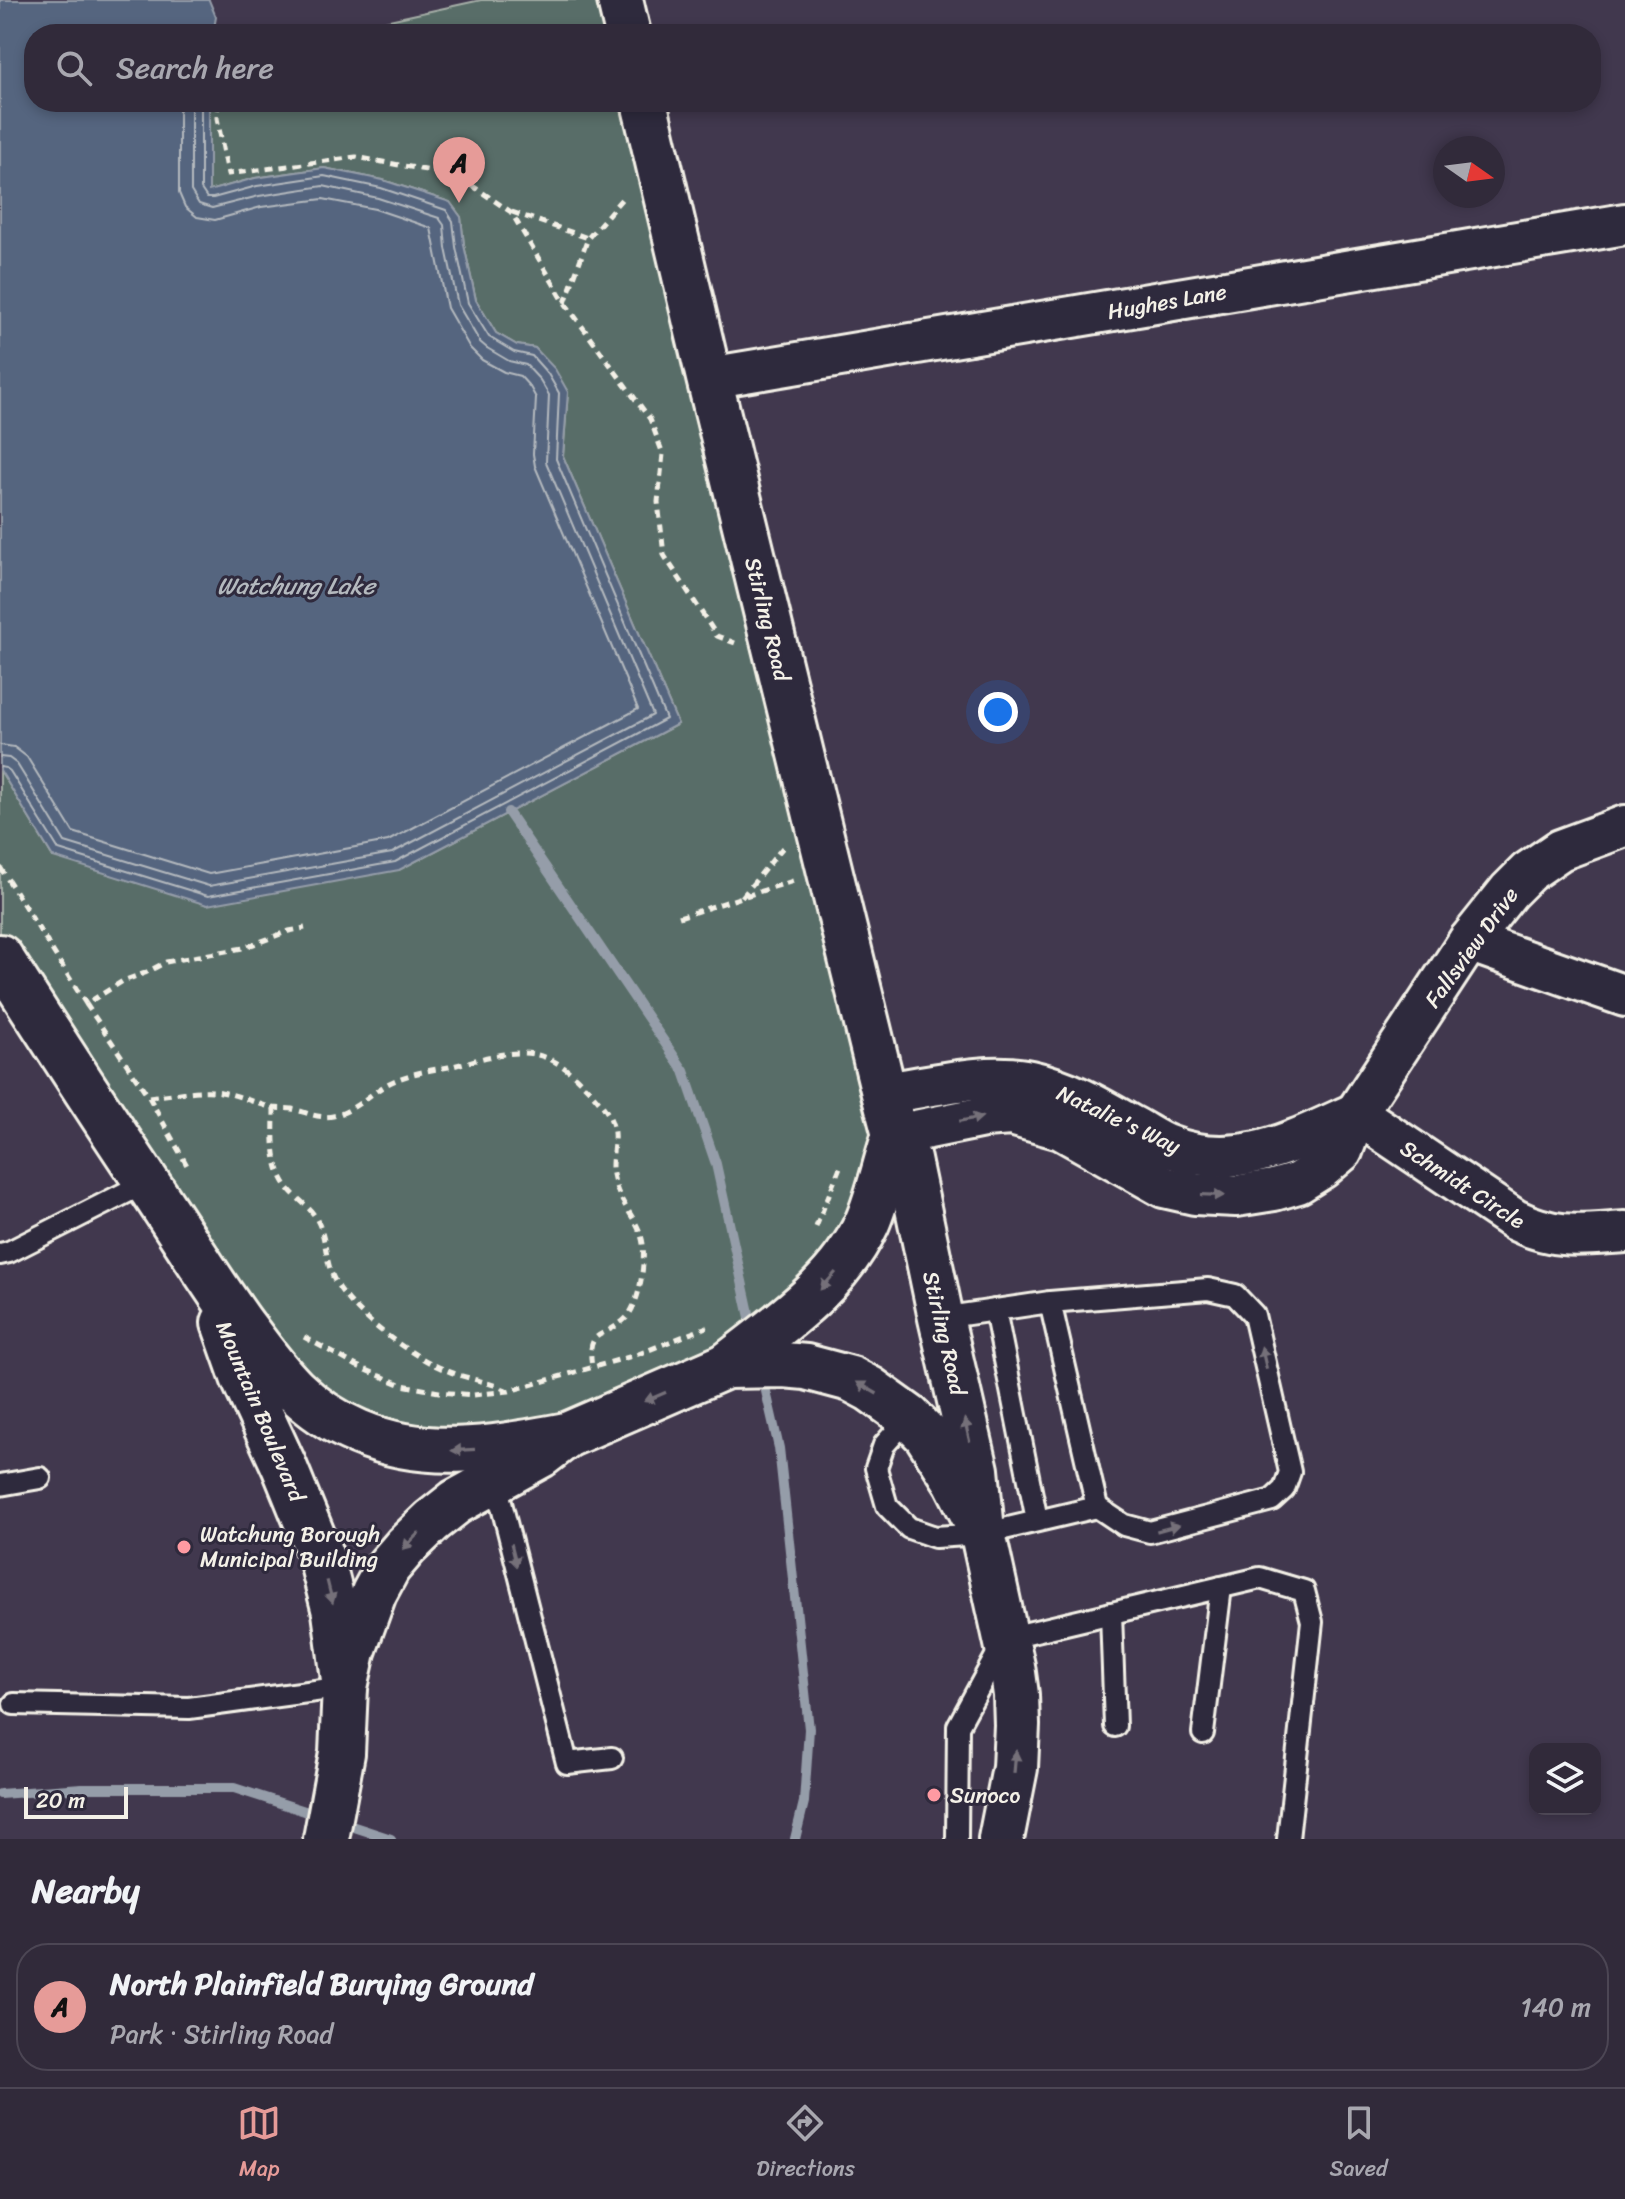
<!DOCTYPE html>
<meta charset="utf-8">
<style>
body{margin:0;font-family:Sriracha,sans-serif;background:#393242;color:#f1f3f6}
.controls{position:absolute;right:24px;bottom:24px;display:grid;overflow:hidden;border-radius:16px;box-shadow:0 4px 12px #0003}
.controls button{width:72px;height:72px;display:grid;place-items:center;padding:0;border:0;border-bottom:2px solid #4c4654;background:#312a3a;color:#f1f3f6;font:40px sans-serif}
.compass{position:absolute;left:1433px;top:136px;width:72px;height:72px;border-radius:50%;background:#312a3a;box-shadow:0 4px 12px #0003;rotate:104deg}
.scale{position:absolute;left:24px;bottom:20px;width:104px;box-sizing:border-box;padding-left:8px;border:4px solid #f4f1e8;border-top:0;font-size:22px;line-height:28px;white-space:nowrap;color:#f4f1e8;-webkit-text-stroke:6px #2f2a3d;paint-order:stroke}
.you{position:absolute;left:998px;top:712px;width:28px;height:28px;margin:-20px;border:6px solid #fff;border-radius:50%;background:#1a73e8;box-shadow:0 0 0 12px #1a73e833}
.badge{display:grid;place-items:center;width:52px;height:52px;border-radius:50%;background:#e69b98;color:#111;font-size:26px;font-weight:700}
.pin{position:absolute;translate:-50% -66px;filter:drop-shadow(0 2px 4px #0008)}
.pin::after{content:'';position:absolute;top:42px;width:28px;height:24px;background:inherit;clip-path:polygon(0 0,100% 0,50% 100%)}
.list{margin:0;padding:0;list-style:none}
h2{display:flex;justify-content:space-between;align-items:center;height:104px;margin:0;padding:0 32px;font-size:34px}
h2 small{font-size:26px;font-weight:400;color:#a8a7af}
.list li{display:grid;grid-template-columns:52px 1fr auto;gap:24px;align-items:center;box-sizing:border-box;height:128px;margin:0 16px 16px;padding:0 16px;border:2px solid #4c4654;border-radius:32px}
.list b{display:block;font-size:30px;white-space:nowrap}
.list p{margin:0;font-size:26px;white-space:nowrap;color:#a8a7af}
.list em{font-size:26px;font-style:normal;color:#a8a7af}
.icon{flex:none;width:44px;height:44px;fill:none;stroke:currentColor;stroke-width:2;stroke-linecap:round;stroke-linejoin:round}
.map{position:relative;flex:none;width:1625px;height:1839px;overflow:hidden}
.search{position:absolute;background:#312a3a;box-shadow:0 4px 12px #0003;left:24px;right:24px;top:24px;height:88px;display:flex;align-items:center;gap:20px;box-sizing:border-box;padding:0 28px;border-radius:32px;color:#a8a7af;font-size:30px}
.sheet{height:248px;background:#312a3a}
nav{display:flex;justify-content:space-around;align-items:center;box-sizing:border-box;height:112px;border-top:2px solid #4c4654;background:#312a3a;font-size:22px;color:#a8a7af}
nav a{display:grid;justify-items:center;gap:4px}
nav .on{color:#e69b98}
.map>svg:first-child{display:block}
.green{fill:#586d67;stroke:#a6afa8;stroke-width:2}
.water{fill:#55657f;stroke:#959da9;stroke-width:2}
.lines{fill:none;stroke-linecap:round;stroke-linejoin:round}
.shore{stroke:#b4b9be;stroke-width:2}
.stream{stroke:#959da9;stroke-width:10}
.service-casing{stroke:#f4f1e8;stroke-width:26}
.minor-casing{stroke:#f4f1e8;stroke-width:46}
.tertiary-casing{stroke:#f4f1e8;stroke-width:50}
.secondary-casing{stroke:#f4f1e8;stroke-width:50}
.path{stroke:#f4f1e8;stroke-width:5;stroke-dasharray:8 6;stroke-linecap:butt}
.service{stroke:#2f2a3d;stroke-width:20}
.minor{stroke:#2f2a3d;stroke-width:40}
.tertiary{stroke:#2f2a3d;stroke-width:44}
.secondary{stroke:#2f2a3d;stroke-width:44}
.oneway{fill:#747079}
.poi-dot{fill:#ff9aa2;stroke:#2f2a3d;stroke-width:3}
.labels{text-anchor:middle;stroke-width:6;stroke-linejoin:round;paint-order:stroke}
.street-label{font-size:22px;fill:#f4f1e8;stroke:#2f2a3d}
.poi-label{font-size:22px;fill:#f4f1e8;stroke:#2f2a3d;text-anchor:start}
.water-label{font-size:24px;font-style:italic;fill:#b4b9be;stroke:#2f2a3d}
</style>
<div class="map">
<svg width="1625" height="1839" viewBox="0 0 1625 1839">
<rect width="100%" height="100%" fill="#41384e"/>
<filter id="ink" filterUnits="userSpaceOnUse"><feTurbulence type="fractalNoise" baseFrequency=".0125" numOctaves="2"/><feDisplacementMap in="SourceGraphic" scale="16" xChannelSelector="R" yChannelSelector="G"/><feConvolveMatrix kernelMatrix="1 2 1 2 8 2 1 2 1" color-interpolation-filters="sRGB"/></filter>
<g filter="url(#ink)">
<g class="green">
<polygon points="481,0 620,0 628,34 325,34"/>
<polygon points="209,102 644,102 895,1135 874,1204 726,1366 510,1445 333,1420 0,957 0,770 53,857 399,870 678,724 563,456 568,392 535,348 517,345 496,333 476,300 464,245 461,217 450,202 383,180 324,168 255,178 209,191"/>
</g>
<polygon class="water" points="0,0 209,0 216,17 213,34 34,34 34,102 209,102 209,191 255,178 324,168 383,180 450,202 461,217 464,245 476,300 496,333 517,345 535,348 555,369 568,392 563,456 678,724 399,870 207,905 53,857 0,770"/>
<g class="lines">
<g class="shore">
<polyline points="0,745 14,747 27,757 73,832 209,874 388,841 638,709 535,466 533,454 536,398 530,387 520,376 504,372 482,360 470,348 447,308 431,228 375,209 323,199 261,207 215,220 197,217 185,207 179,193 179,102"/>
<polyline points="0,757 9,758 17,764 65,842 209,886 392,853 653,715 546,462 549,395 540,380 526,365 509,361 487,348 480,342 458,305 446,248 444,225 439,218 378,198 323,186 259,196 212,208 199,204 191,191 191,102"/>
<polyline points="0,767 6,768 10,771 59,850 208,896 395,862 666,719 556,459 559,393 548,374 532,356 514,352 489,337 468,303 456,247 453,221 446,210 381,188 324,176 257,186 213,198 207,198 201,189 201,102"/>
</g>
<g class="stream">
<polyline points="508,812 684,1071 716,1164 753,1331"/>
<polyline points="762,1374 779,1448 809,1729 804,1802 795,1839"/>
<polyline points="0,1794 82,1788 234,1788 320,1816"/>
<polyline points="339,1822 391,1839"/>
</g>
<defs>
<g id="service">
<polyline points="0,1254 9,1252 147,1182"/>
<polyline points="1050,1302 1208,1289 1235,1295 1254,1315 1290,1472 1284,1489 1272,1500 1150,1532 1124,1525 1097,1507"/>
<polyline points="995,1310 1037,1520"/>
<polyline points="909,1417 884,1445 876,1468 887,1506 909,1528 935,1537 983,1534 1097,1507 1050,1302 941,1318"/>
<polyline points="495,1479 567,1763 612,1758"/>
<polyline points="0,1485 40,1478"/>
<polyline points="1111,1613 1115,1726"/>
<polyline points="14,1704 189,1708 345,1687"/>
<polyline points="1203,1733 1221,1587"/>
<polyline points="957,1839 958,1726 1006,1638 1260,1578 1304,1591 1312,1622 1288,1839"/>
</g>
<g id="minor">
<polyline points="709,378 1625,224"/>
<polyline points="1469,941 1625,996"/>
<path d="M884 1093C929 1087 987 1071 1030 1081 1067 1089 1098 1107 1131 1126 1143 1132 1155 1141 1168 1146 1237 1173 1294 1141 1356 1113"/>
<path d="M1356 1113 1515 1220C1556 1240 1581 1235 1625 1232"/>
<polyline points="895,1135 984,1117 1011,1115 1061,1129 1164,1187 1195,1194 1236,1196 1274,1190 1298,1183 1322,1168 1342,1151 1356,1113 1469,941 1509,891 1528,872 1560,850 1625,826"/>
</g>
<g id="tertiary">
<polyline points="620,0 628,34"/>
<polyline points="644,102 709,378 884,1093 895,1135 908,1160 941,1318 976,1470 982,1531"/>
<path d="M0 957C48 1032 96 1107 146 1181 178 1228 207 1276 240 1322 276 1371 301 1408 358 1432 429 1462 495 1448 567 1435"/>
<polyline points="224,1323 243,1377 284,1466 321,1557 335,1612 345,1687"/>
<path d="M726 1366C779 1324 838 1286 867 1223 879 1195 885 1164 895 1135"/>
</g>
<polyline id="secondary" points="326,1839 342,1753 345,1687 353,1651 374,1593 388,1567 406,1546 432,1521 456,1502 541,1455 567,1435 726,1366 783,1365 806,1367 851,1379 870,1389 909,1417 926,1434 956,1481 983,1534 1012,1666 1016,1695 1017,1725 1015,1768 1001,1839"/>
</defs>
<use href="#service" class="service-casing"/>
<use href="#minor" class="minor-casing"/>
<use href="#tertiary" class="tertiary-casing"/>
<use href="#secondary" class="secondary-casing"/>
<g class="path">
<polyline points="218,102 217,118 228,174 356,157 458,176 511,212 565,303 650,419 663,454 658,502 664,555 717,636 735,643"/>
<polyline points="512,212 588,238"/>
<polyline points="565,303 588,238 625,195"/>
<polyline points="0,867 86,1004 123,981 145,973 166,962 243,948 289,931 305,928"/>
<polyline points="742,897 784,846"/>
<polyline points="679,917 793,881"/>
<polyline points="86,1004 149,1097 189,1169"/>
<path d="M149 1097C168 1095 204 1088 221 1092 239 1095 256 1104 274 1108 280 1109 286 1108 292 1109 307 1112 317 1119 333 1116 357 1111 373 1089 396 1080 413 1073 431 1070 449 1067 478 1060 515 1046 544 1057 562 1063 575 1076 588 1089 597 1099 608 1110 612 1123 617 1138 612 1151 612 1166 612 1172 614 1178 615 1183 620 1205 640 1221 643 1244 645 1263 640 1305 625 1319 603 1340 586 1327 592 1367"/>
<path d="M274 1108C274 1133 271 1163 286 1185 295 1199 311 1206 318 1222 327 1240 325 1263 335 1281 355 1316 410 1356 448 1371 467 1379 488 1381 506 1390"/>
<polyline points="816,1227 842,1162"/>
<polyline points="304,1337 357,1366 402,1385 439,1392 473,1395 509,1391 636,1355 707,1327"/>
</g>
<use href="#service" class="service"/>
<use href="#minor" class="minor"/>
<use href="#tertiary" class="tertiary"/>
<use href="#secondary" class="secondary"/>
</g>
<defs><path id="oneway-solid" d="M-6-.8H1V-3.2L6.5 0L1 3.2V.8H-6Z" transform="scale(2)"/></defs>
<g class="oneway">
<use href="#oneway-solid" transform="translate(971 1119) rotate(-11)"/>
<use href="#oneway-solid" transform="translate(1213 1195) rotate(2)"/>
<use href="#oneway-solid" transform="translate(828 1281) rotate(131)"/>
<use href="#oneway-solid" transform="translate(1264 1358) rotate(-103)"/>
<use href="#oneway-solid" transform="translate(867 1388) rotate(-150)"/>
<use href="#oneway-solid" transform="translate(655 1397) rotate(157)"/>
<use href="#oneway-solid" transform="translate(967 1430) rotate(-103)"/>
<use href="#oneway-solid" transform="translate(463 1450) rotate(177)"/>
<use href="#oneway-solid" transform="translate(1168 1528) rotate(-15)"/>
<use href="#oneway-solid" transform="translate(411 1541) rotate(134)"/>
<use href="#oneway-solid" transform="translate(514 1555) rotate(76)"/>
<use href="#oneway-solid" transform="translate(330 1592) rotate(76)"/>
<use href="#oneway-solid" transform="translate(1015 1762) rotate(-85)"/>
</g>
</g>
<g class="poi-dot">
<circle cx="184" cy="1547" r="8"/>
<circle cx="934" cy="1795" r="8"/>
</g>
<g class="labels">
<g class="street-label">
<text transform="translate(1167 301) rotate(-10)" y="8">Hughes Lane</text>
<text transform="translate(768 619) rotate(76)" y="8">Stirling Road</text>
<text transform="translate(1471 947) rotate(-54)" y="8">Fallsview Drive</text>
<text transform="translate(1119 1119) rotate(25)" y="8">Natalie's Way</text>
<text transform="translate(1463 1184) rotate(33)" y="8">Schmidt Circle</text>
<text transform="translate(945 1333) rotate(77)" y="8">Stirling Road</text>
<text transform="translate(261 1411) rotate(67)" y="8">Mountain Boulevard</text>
</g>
<g class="poi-label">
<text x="200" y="1542">Watchung Borough<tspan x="200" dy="25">Municipal Building</tspan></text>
<text x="950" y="1803">Sunoco</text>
</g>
<g class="water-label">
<text x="296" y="594">Watchung Lake</text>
</g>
</g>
</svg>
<div class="controls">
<button><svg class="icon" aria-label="layers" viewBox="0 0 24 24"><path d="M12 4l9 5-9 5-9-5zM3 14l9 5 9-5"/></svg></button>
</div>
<svg class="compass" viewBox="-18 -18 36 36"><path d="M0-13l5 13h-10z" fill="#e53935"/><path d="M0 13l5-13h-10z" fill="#a8a7af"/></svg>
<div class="scale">20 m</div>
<div class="you"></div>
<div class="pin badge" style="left:459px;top:203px">A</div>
<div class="search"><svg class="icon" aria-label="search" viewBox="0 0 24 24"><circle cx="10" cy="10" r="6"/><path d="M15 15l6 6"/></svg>Search here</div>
</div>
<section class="sheet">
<h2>Nearby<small></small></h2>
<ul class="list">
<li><span class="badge">A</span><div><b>North Plainfield Burying Ground</b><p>Park · Stirling Road</p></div><em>140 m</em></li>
</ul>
</section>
<nav>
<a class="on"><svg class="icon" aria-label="map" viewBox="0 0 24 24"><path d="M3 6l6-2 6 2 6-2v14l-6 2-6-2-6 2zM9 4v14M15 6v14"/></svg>Map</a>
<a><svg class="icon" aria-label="directions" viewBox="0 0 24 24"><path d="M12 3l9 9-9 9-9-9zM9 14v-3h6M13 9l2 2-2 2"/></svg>Directions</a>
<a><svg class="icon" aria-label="saved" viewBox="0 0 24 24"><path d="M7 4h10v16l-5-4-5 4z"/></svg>Saved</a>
</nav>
